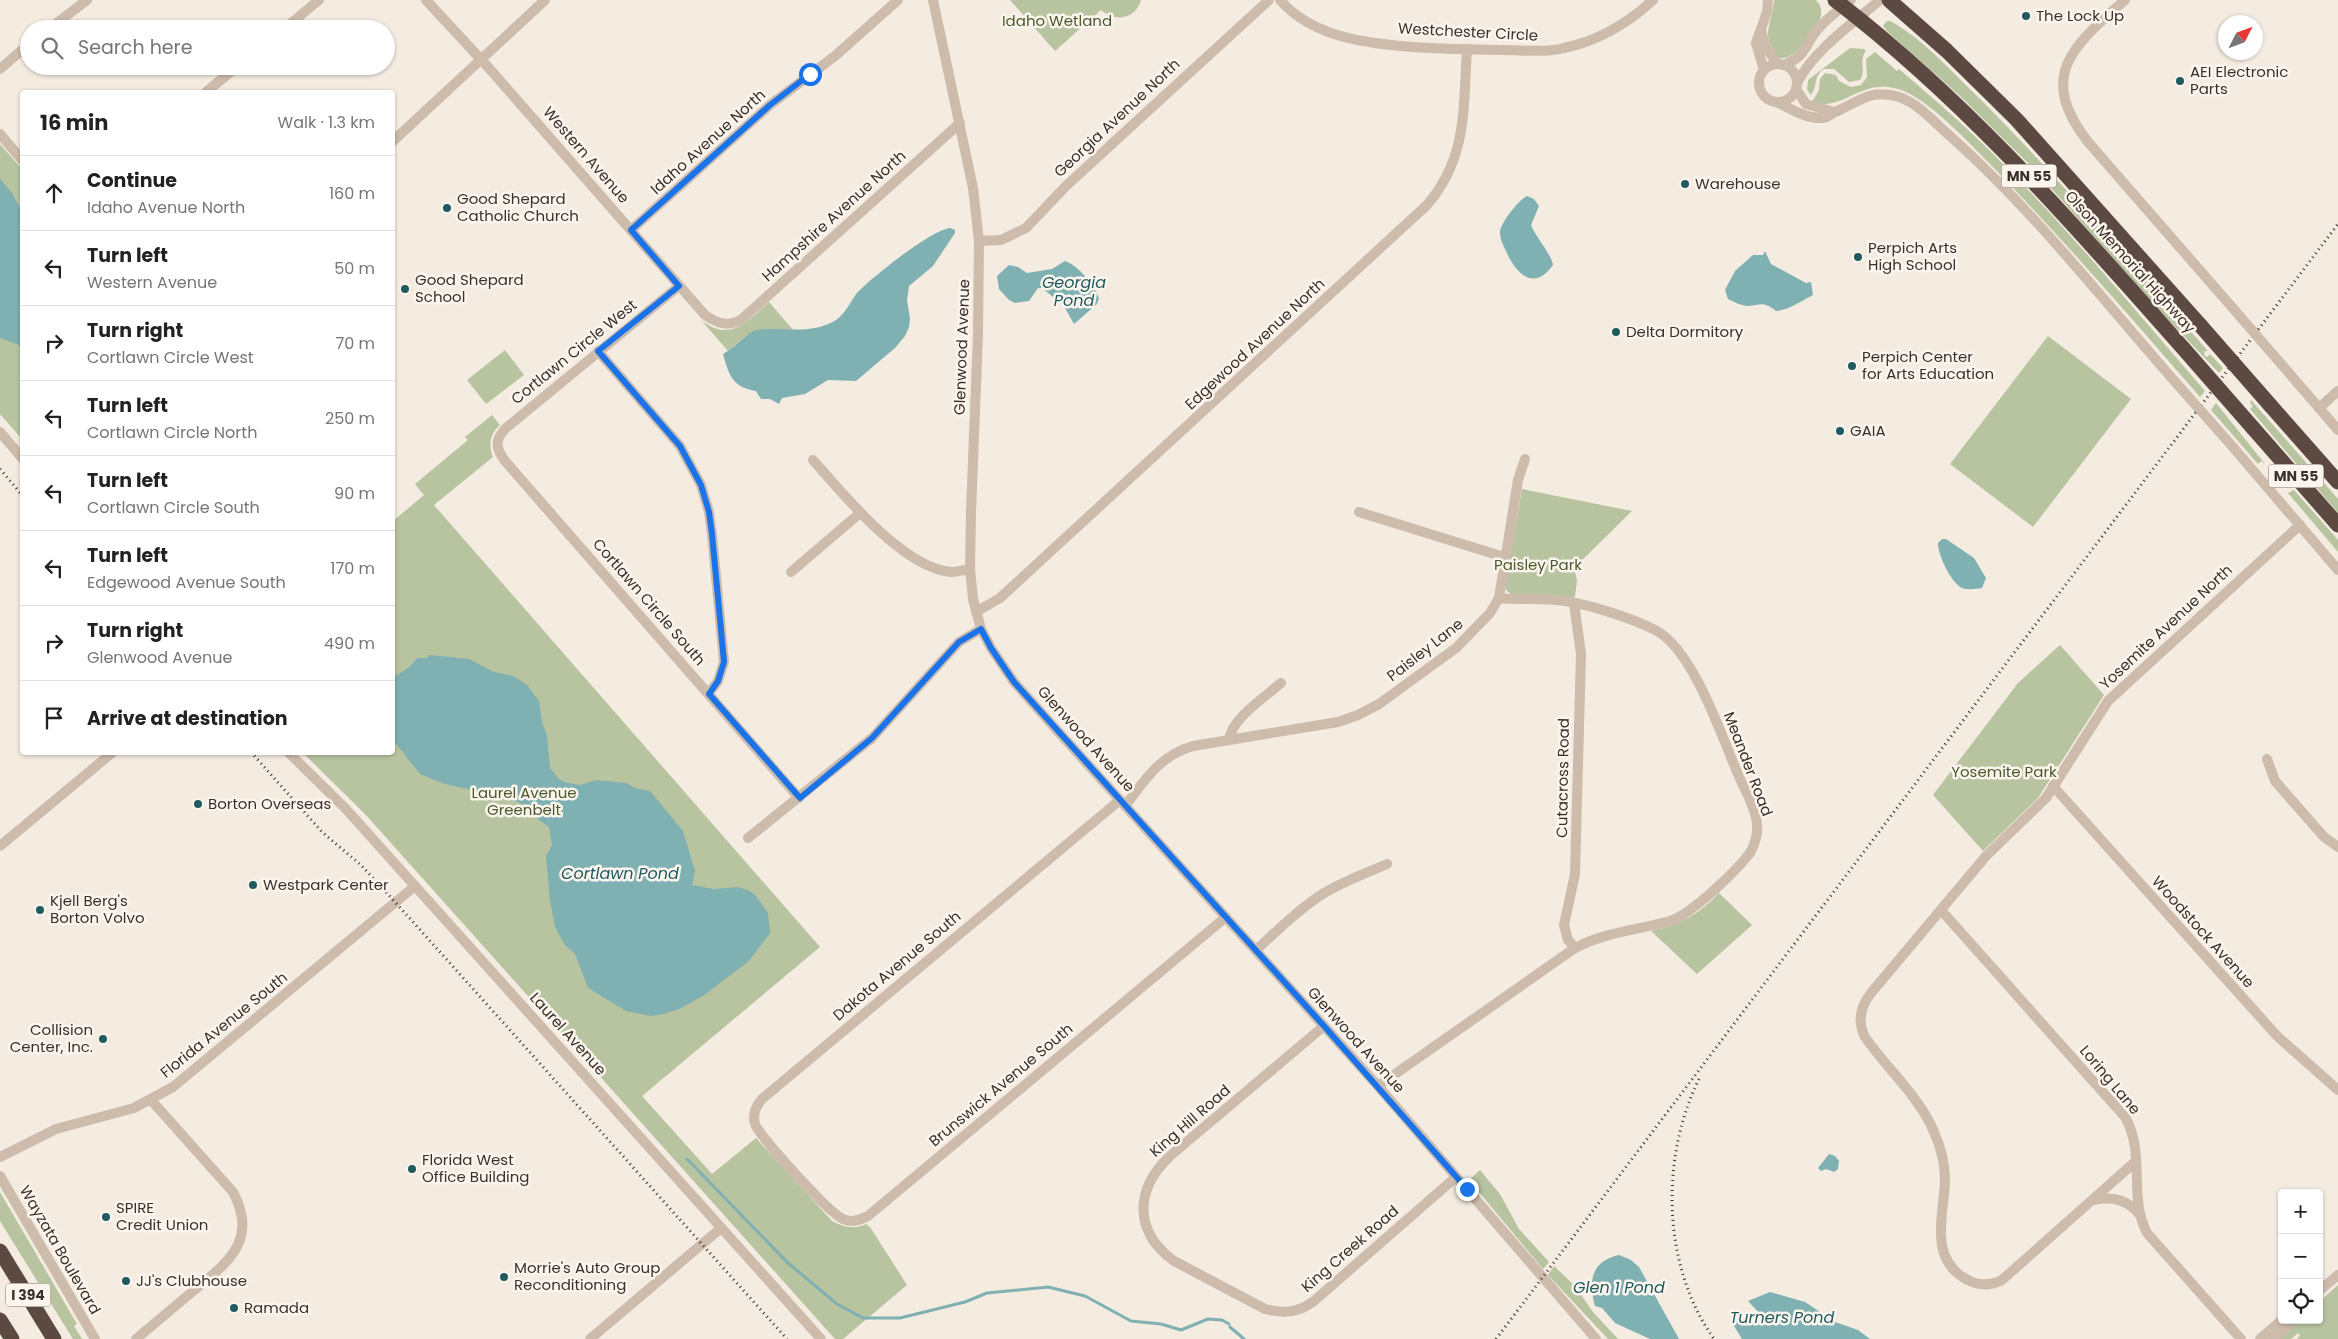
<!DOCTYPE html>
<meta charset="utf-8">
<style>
body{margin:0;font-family:Poppins,sans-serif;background:#f6f6f6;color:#222}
.controls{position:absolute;right:15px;bottom:15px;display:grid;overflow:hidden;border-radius:5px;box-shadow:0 1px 4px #0004}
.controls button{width:45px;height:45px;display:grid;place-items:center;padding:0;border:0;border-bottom:1px solid #e0e0e0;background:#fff;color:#222;font:25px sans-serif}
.compass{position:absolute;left:2218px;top:15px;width:45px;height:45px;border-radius:50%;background:#fff;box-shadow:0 1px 4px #0004;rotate:48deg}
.stop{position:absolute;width:15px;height:15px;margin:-11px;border:4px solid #1a73e8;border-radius:50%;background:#fff}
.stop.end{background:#1a73e8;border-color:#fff;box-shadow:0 1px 5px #0008}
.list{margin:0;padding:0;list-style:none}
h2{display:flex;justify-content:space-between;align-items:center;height:65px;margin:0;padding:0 20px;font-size:21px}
h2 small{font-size:16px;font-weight:400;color:#767676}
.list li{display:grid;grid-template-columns:32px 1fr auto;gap:15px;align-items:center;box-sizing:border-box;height:75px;padding:0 20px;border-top:1px solid #e0e0e0}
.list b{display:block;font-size:19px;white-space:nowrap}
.list p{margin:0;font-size:16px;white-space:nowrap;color:#767676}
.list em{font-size:16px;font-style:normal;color:#767676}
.icon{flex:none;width:28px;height:28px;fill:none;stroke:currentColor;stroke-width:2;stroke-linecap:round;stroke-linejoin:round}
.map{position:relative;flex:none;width:2338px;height:1339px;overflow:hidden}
.search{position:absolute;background:#fff;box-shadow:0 1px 4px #0004;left:20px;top:20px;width:375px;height:55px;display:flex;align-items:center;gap:12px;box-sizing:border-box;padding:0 18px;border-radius:28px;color:#767676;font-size:19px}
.panel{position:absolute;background:#fff;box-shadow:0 1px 4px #0004;left:20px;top:90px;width:375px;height:665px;border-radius:5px}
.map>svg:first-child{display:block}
.green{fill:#b8c4a0}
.water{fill:#7fb0b2}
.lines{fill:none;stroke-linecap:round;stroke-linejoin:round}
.stream{stroke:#7fb0b2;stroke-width:3}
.minor{stroke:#cdbbac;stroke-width:10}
.highway{stroke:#5c4a42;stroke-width:15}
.rail{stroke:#3b302b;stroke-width:3;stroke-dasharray:1 4;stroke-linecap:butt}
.minor-bridge{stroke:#cdbbac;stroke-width:10}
.highway-bridge{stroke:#5c4a42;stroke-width:15}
.route{stroke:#1a73e8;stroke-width:6}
.poi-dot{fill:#1f5a5e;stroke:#fbf5ee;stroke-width:2}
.labels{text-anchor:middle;stroke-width:5;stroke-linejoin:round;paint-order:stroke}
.shield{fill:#fbf5ee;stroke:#756b66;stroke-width:1}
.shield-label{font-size:14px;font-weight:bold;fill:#3b302b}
.poi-label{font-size:15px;fill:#3b302b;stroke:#fbf5ee;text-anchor:start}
.park-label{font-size:15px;fill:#4a5a2e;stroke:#fbf5ee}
.street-label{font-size:15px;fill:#3b302b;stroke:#fbf5ee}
.water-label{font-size:16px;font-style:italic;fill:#1f5a5e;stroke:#fbf5ee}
</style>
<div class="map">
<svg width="2338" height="1339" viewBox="0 0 2338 1339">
<rect width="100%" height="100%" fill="#f4ebe1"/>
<g class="green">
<path d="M1010 0H1141C1135 20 1115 22 1101 10L1055 51Z"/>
<path d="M1774 0H1816C1820 4 1822 9 1821 15 1819 29 1796 61 1779 58 1759 32 1772 28 1774 0Z"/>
<path d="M1887 21H1890C1922 38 1949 69 1976 95 2058 176 2131 265 2208 351H2205L2204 355 2207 357 2210 354 2223 368 2219 373 2158 309 2035 170 1959 95 1888 32 1883 26Z"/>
<path d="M1850 48 1864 49 1866 51C1858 61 1867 70 1860 80L1849 82 1834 69H1824C1813 76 1818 86 1811 95L1807 90 1808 80Z"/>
<path d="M1875 52 1897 71 1899 69C1934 99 1968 128 2000 161 2073 234 2138 314 2205 391L2200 397C2132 319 2064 240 1992 166 1970 144 1934 105 1906 92 1862 73 1846 113 1812 102L1819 90 1820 79 1825 73 1836 75 1839 81 1851 87 1861 85 1867 77 1866 59Z"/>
<polygon points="0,144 22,169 22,439 0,414"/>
<path d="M769 302 794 331 769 330 747 335 728 351 701 320C730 343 747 322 769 302Z"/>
<polygon points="2048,336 2131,399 2033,527 1950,464"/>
<polygon points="505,350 524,375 486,404 467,380"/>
<polygon points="2251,400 2338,499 2338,513 2250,409 2253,406 2250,403"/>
<polygon points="2216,403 2265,464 2261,461 2258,464 2211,410"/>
<path d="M492 415 500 425C490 434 488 444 493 457L434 505 820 947 642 1096 712 1174 756 1138 832 1221C843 1227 854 1230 866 1224L870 1227 907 1285 843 1339H835L365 814 303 753 392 752 393 521 424 495 415 484 468 440 465 437Z"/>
<polygon points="1522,489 1632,511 1574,568 1577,580 1575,597 1511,594 1506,590 1506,581"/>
<polygon points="2294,490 2338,540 2338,552 2288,493"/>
<polygon points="2060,645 2104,695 2038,798 1983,851 1933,795 2018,683"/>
<path d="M1719 893 1752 925 1697 974 1651 931C1680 925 1699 914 1719 893Z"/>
<polygon points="1480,1170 1500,1194 1519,1229 1549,1262 1543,1269 1469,1180"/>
<polygon points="0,1192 77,1324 74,1326 82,1339 73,1339 0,1221"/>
<polygon points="1554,1266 1575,1286 1593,1312 1618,1339 1608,1339 1548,1275"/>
<polygon points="2338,1285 2338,1339 2297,1339 2300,1335 2298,1333 2291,1339 2278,1339 2298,1320 2310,1320 2311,1323 2319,1320 2319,1302"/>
</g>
<g class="water">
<polygon points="0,179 12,193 22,212 22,350 19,345 0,338"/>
<path d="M1527 196 1534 199 1539 206 1531 225C1536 238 1551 253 1553 265 1534 292 1516 274 1506 251 1503 245 1500 239 1500 232 1501 222 1519 200 1527 196Z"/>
<path d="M950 228 955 230V233L933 266 909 286 907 300 910 319 909 327 905 336 895 348 856 381 828 380 805 394 782 398 779 404 770 399H761L756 391C732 387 729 375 723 354 735 348 747 332 757 330 783 326 810 336 836 320 846 313 850 302 857 293 871 278 931 230 950 228Z"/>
<path d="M1765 251 1771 264 1806 283 1811 282 1813 295C1801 301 1789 310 1776 311 1763 301 1761 305 1748 306 1742 306 1734 302 1728 299L1725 290 1735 271 1753 255H1763Z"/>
<path d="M1065 261C1078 265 1094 285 1099 298L1097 304 1074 324 1064 306 1042 288H1038L1029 301 1015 303 1009 300 999 289 997 276 1009 265 1018 267 1027 273 1052 269Z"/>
<path d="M1942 539H1946L1974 558 1986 578 1982 588C1977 589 1967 590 1962 588 1951 583 1938 555 1938 543Z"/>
<path d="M430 655 469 659 494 672 513 676 527 685 539 701 542 722 547 735 550 768 558 778 564 782 580 785 596 780 626 783 635 788 650 791 683 831 695 871 692 885 714 889 738 887 750 891 756 896 768 913 770 933 749 961 703 996 679 1009 663 1014 650 1016 626 1011 588 988 575 954 565 945 555 927 550 901 546 856 552 845 549 827 539 820 529 807 508 798 445 784 420 774 393 740V677C402 673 411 667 417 658H426Z"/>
<polygon points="1829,1154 1835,1156 1839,1161 1838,1169 1834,1172 1826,1169 1821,1171 1818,1168"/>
<path d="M1619 1255 1631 1260 1639 1267 1679 1339H1650L1615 1323 1602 1308 1595 1306C1588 1282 1591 1261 1619 1255Z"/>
<polygon points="1770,1292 1805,1302 1835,1322 1858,1330 1870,1339 1742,1339 1734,1326 1735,1321 1753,1314 1756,1319 1760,1314 1748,1301"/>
</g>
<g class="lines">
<g class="stream">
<polyline points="687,1159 788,1263 837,1304 863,1318 900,1318 965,1302 987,1293 1048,1287 1085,1296 1131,1321 1161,1324 1181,1330 1208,1319 1222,1320 1229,1324"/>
<polyline points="1230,1327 1244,1339"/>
</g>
<g class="minor">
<path d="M426 0 488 67 705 315C718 324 729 327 742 319L960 123"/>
<polyline points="933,0 973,188 979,241 978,334 971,512 970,569 973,599 981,629 991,648 1014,682 1054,727 1378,1086 1596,1339"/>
<path d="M1280 0C1294 16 1313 27 1334 34 1380 49 1454 49 1503 50 1523 50 1545 53 1564 48 1598 41 1628 23 1653 0"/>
<path d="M2125 0C2074 45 2036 75 2088 142L2231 306"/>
<polyline points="49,29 87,0"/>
<polyline points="284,29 319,0"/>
<polyline points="1761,30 1766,48 1778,64"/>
<circle cx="1778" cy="83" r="19"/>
<path d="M1783 65C1807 57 1804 45 1818 29 1827 18 1840 9 1851 0"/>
<polyline points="0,69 29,44"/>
<polyline points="1764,70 1756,43 1767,12 1768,0"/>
<path d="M1797 83C1813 51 1853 23 1880 0"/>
<polyline points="1796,89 1806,104 1834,112"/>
<polyline points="206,92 238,66"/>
<path d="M1776 102C1790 108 1806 119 1822 118 1827 118 1831 114 1835 112 1859 102 1871 88 1899 97 1918 103 1935 123 1950 136 2031 208 2099 295 2170 376"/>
<polyline points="0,134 22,160"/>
<polyline points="392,142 545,0"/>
<polyline points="631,230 770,105 835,56 898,0"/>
<polyline points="979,241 1001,240 1026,228 1066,186 1269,0"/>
<path d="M679 286 506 428C495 439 495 448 505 461L799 798"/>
<polyline points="598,351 680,446 701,485 709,512 712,534 724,662 718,681 709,693"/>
<polyline points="2289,373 2338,430"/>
<polyline points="2319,408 2338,391"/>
<polyline points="0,432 22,458"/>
<polyline points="2232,446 2338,570"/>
<path d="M813 460C844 495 903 568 951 572 957 572 964 570 970 569"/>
<polyline points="1359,512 1504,557"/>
<polyline points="791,572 860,513"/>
<polyline points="1574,603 1581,654 1575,874 1564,925 1568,940 1575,948"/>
<path d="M976 612 1000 598 1427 205C1468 157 1463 108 1467 49"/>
<path d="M1229 740C1231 719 1265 697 1281 683"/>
<polyline points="288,752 346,809 821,1339"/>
<polyline points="2267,759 2275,781 2324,837 2338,847"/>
<polyline points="2053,786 2277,1036 2338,1090"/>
<path d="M1120 800 762 1099C756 1106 752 1114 755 1124 759 1136 830 1214 843 1219 852 1223 860 1220 868 1216L1226 917"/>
<path d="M1125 806C1146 779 1159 756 1193 746L1338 722 1358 715 1379 704 1456 648 1490 613 1499 598 1518 480 1525 459"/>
<polyline points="748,838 872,738 959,642 981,629"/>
<polyline points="0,846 113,752"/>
<path d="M1941 910 2125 1117C2146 1153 2128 1197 2147 1233L2241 1339"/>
<path d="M1256 950C1278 930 1299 909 1324 893 1344 881 1366 873 1387 864"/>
<path d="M1324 1026 1170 1156C1135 1189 1133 1231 1174 1261L1265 1309C1283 1314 1298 1313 1314 1301L1456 1177"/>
<path d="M1378 1086 1575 948C1605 932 1638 930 1670 921 1692 914 1735 872 1750 853 1755 845 1758 833 1757 824 1756 807 1744 789 1738 774 1721 735 1694 652 1657 631 1633 618 1582 602 1556 600 1537 598 1518 600 1499 598"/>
<polyline points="0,1157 56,1129 134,1108 173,1087 415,886"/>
<path d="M2136 1161 2002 1280C1990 1286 1978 1286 1966 1279 1928 1258 1944 1214 1945 1181 1945 1164 1941 1147 1934 1132 1919 1096 1887 1069 1865 1037 1857 1021 1860 1007 1871 993L1986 856 2046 798 2108 701 2300 525"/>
<polyline points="0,1176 95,1339"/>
<path d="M2094 1200C2112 1196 2127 1199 2139 1214"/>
<polyline points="2319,1291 2338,1275"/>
<path d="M136 1339C155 1323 173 1308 192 1292 227 1263 259 1241 233 1192L151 1100"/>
<polyline points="590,1339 721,1228"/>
<polyline points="2260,1339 2282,1320"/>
<polyline points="2273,1339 2293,1320"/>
</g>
<g class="highway">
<path d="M1835 0C1967 101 2073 224 2183 348"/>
<polyline points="1889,0 1947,51 2017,120 2200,325"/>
<polyline points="2270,405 2338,482"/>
<polyline points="2253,428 2338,525"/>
<polyline points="0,1251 54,1339"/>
<polyline points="0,1320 12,1339"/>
</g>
<g class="rail">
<polyline points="0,469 22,495"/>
<polyline points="251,752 322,832 361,865 396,903 787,1339"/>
<path d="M1699 1079C1660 1158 1662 1266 1714 1339"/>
<polyline points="1496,1339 2338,224"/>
</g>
<g class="minor-bridge">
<polyline points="2231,306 2289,373"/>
<polyline points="2170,376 2232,446"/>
</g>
<g class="highway-bridge">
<polyline points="2200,325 2270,405"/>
<polyline points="2183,348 2253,428"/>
</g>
</g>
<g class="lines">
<polyline class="route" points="810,74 770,105 631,230 679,286 598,351 680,446 701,485 709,512 712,534 724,662 718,681 709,694 800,798 872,738 959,642 981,629 991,648 1014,682 1324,1026 1467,1189"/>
</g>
<g class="poi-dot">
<circle cx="2026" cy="16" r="5"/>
<circle cx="2180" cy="81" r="5"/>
<circle cx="1685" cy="184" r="5"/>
<circle cx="447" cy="208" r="5"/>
<circle cx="1858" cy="257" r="5"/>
<circle cx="405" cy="289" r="5"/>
<circle cx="1616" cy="332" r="5"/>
<circle cx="1852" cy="366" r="5"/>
<circle cx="1840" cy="431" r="5"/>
<circle cx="198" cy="804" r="5"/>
<circle cx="253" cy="885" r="5"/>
<circle cx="40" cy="910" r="5"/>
<circle cx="103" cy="1039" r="5"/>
<circle cx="412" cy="1169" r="5"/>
<circle cx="106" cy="1217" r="5"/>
<circle cx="504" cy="1277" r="5"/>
<circle cx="126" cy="1281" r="5"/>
<circle cx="234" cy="1308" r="5"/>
</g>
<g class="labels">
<g class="shield">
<rect x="2001.5" y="164.5" width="55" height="23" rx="4"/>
<rect x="2268.5" y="464.5" width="55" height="23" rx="4"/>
<rect x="5.5" y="1283.5" width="45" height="23" rx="4"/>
</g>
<g class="shield-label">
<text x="2029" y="181">MN 55</text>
<text x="2296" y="481">MN 55</text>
<text x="28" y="1300">I 394</text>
</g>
<g class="poi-label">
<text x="2036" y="21">The Lock Up</text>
<text x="2190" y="77">AEI Electronic<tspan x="2190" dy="17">Parts</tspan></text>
<text x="1695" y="189">Warehouse</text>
<text x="457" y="204">Good Shepard<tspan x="457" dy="17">Catholic Church</tspan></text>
<text x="1868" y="253">Perpich Arts<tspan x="1868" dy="17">High School</tspan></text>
<text x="415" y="285">Good Shepard<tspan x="415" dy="17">School</tspan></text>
<text x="1626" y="337">Delta Dormitory</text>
<text x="1862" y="362">Perpich Center<tspan x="1862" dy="17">for Arts Education</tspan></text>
<text x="1850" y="436">GAIA</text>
<text x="208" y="809">Borton Overseas</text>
<text x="263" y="890">Westpark Center</text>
<text x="50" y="906">Kjell Berg's<tspan x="50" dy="17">Borton Volvo</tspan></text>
<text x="93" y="1035" text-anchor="end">Collision<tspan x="93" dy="17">Center, Inc.</tspan></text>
<text x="422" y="1165">Florida West<tspan x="422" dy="17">Office Building</tspan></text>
<text x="116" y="1213">SPIRE<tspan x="116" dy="17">Credit Union</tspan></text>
<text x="514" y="1273">Morrie's Auto Group<tspan x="514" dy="17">Reconditioning</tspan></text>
<text x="136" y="1286">JJ's Clubhouse</text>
<text x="244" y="1313">Ramada</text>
</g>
<g class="park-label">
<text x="1057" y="26">Idaho Wetland</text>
<text x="1538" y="570">Paisley Park</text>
<text x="2004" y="777">Yosemite Park</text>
<text x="524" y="798">Laurel Avenue<tspan x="524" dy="17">Greenbelt</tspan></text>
</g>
<g class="street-label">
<text transform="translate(1468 32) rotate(3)" y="5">Westchester Circle</text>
<text transform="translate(1117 118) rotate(-43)" y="5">Georgia Avenue North</text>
<text transform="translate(708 142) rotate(-42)" y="5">Idaho Avenue North</text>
<text transform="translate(586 155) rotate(49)" y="5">Western Avenue</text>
<text transform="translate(834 216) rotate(-42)" y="5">Hampshire Avenue North</text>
<text transform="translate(2130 262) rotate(48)" y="5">Olson Memorial Highway</text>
<text transform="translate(1255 344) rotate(-43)" y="5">Edgewood Avenue North</text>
<text transform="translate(962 347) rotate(-88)" y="5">Glenwood Avenue</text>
<text transform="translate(574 352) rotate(-39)" y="5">Cortlawn Circle West</text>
<text transform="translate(649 602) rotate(49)" y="5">Cortlawn Circle South</text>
<text transform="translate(2166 627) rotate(-43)" y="5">Yosemite Avenue North</text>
<text transform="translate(1425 650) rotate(-38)" y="5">Paisley Lane</text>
<text transform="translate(1086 739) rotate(48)" y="5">Glenwood Avenue</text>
<text transform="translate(1748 764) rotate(69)" y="5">Meander Road</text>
<text transform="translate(1563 778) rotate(-89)" y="5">Cutacross Road</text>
<text transform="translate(2203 932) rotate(48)" y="5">Woodstock Avenue</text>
<text transform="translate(897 966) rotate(-40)" y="5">Dakota Avenue South</text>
<text transform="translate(224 1025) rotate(-39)" y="5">Florida Avenue South</text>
<text transform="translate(568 1034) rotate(48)" y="5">Laurel Avenue</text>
<text transform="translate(1356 1040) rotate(48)" y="5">Glenwood Avenue</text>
<text transform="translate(2110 1080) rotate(50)" y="5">Loring Lane</text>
<text transform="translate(1001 1085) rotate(-40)" y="5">Brunswick Avenue South</text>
<text transform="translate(1190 1121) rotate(-41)" y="5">King Hill Road</text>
<text transform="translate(1350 1249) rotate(-41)" y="5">King Creek Road</text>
<text transform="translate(60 1250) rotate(60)" y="5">Wayzata Boulevard</text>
</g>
<g class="water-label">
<text x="1074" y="288">Georgia<tspan x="1074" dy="18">Pond</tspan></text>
<text x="620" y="879">Cortlawn Pond</text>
<text x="1619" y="1293">Glen 1 Pond</text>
<text x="1782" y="1323">Turners Pond</text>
</g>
</g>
</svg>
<div class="controls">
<button>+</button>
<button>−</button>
<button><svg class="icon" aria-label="locate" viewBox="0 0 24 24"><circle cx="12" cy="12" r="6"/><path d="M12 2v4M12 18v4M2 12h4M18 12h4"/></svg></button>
</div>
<svg class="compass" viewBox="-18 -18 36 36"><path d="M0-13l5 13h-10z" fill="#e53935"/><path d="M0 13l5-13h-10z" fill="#767676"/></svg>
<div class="stop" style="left:810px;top:74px"></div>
<div class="stop end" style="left:1467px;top:1189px"></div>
<div class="search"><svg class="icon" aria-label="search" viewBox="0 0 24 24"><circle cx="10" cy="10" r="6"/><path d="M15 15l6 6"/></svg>Search here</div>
<section class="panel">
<h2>16 min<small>Walk · 1.3 km</small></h2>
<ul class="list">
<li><svg class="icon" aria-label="ahead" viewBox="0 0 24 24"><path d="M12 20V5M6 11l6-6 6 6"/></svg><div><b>Continue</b><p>Idaho Avenue North</p></div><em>160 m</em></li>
<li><svg class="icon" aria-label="left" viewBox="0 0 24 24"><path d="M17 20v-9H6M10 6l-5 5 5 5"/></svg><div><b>Turn left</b><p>Western Avenue</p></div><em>50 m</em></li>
<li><svg class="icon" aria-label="right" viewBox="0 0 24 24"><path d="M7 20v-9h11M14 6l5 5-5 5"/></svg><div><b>Turn right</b><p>Cortlawn Circle West</p></div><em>70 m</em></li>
<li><svg class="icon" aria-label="left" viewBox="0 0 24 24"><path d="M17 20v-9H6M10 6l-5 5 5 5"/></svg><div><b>Turn left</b><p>Cortlawn Circle North</p></div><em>250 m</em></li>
<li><svg class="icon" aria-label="left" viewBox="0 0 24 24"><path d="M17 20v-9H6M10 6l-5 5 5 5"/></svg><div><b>Turn left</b><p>Cortlawn Circle South</p></div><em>90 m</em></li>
<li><svg class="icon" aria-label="left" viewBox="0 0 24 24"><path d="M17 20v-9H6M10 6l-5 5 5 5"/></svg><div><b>Turn left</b><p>Edgewood Avenue South</p></div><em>170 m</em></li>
<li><svg class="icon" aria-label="right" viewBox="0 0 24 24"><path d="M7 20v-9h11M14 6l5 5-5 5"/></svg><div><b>Turn right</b><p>Glenwood Avenue</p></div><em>490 m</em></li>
<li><svg class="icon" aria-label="arrive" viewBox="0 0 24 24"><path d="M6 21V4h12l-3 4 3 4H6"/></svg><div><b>Arrive at destination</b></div></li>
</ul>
</section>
</div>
